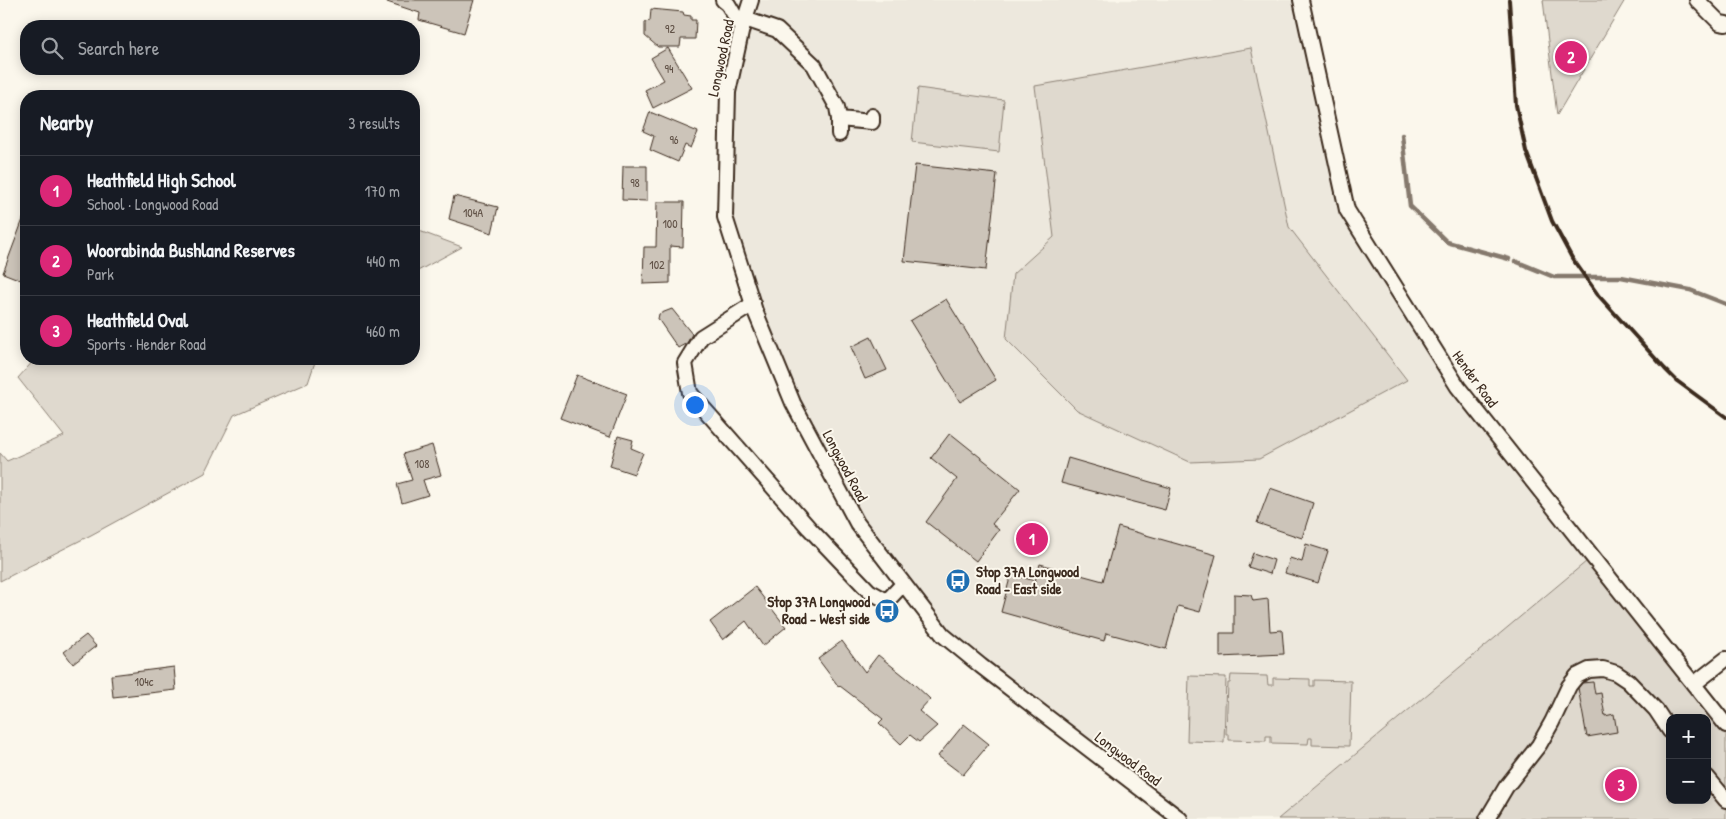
<!DOCTYPE html>
<meta charset="utf-8">
<style>
body{margin:0;font-family:"Patrick Hand",sans-serif;background:#242831;color:#f1f3f6}
.controls{position:absolute;right:15px;bottom:15px;display:grid;overflow:hidden;border-radius:10px;box-shadow:0 2px 12px #0003}
.controls button{width:45px;height:45px;display:grid;place-items:center;padding:0;border:0;border-bottom:1px solid #363941;background:#171b24;color:#f1f3f6;font:25px sans-serif}
.you{position:absolute;left:694px;top:404px;width:18px;height:18px;margin:-12px;border:4px solid #fff;border-radius:50%;background:#1a73e8;box-shadow:0 0 0 8px #1a73e833}
.badge{display:grid;place-items:center;width:32px;height:32px;border-radius:50%;background:#db2777;color:#fff;font-size:16px;font-weight:700}
.pin{position:absolute;translate:-50% -50%;border:2px solid #fff;box-shadow:0 1px 5px #0006}
.list{margin:0;padding:0;list-style:none}
h2{display:flex;justify-content:space-between;align-items:center;height:65px;margin:0;padding:0 20px;font-size:21px}
h2 small{font-size:16px;font-weight:400;color:#9ea1a6}
.list li{display:grid;grid-template-columns:32px 1fr auto;gap:15px;align-items:center;box-sizing:border-box;height:70px;padding:0 20px;border-top:1px solid #363941}
.list b{display:block;font-size:19px;white-space:nowrap}
.list p{margin:0;font-size:16px;white-space:nowrap;color:#9ea1a6}
.list em{font-size:16px;font-style:normal;color:#9ea1a6}
.icon{flex:none;width:28px;height:28px;fill:none;stroke:currentColor;stroke-width:2;stroke-linecap:round;stroke-linejoin:round}
.map{position:relative;flex:none;width:1726px;height:819px;overflow:hidden}
.search{position:absolute;background:#171b24;box-shadow:0 2px 12px #0003;left:20px;top:20px;width:400px;height:55px;display:flex;align-items:center;gap:12px;box-sizing:border-box;padding:0 18px;border-radius:20px;color:#9ea1a6;font-size:19px}
.panel{position:absolute;background:#171b24;box-shadow:0 2px 12px #0003;left:20px;top:90px;width:400px;height:275px;border-radius:20px}
.map>svg:first-child{display:block}
.built{fill:#ede8dd}
.green{fill:#dfd9ce;stroke:#8d8276;fill-rule:evenodd}
.lines{fill:none;stroke-linecap:round;stroke-linejoin:round}
.stream{stroke:#85796d;stroke-width:4.5}
.building{fill:#ccc4b9;stroke:#3b2a1e}
.minor-casing{stroke:#3b2a1e;stroke-width:18}
.minor{stroke:#fbf7ec;stroke-width:14}
.rail{stroke:#3b2a1e;stroke-width:4}
.labels{text-anchor:middle;stroke-width:4;stroke-linejoin:round;paint-order:stroke}
.number-label{font-size:12px;fill:#5f5045}
.street-label{font-size:15px;fill:#3b2a1e;stroke:#fbf7ec}
.poi-label{font-size:15px;font-weight:bold;fill:#3b2a1e;stroke:#fbf7ec;text-anchor:start}
</style>
<div class="map">
<svg width="1726" height="819" viewBox="0 0 1726 819">
<rect width="100%" height="100%" fill="#fbf7ec"/>
<filter id="ink" filterUnits="userSpaceOnUse"><feTurbulence type="fractalNoise" baseFrequency=".02" numOctaves="2"/><feDisplacementMap in="SourceGraphic" scale="10" xChannelSelector="R" yChannelSelector="G"/><feConvolveMatrix kernelMatrix="1 2 1 2 8 2 1 2 1" color-interpolation-filters="sRGB"/></filter>
<g filter="url(#ink)">
<polygon class="built" points="751,0 1301,0 1347,210 1458,387 1593,556 1278,819 1180,819 943,635 857,523 793,403 725,217 728,92"/>
<g class="green">
<polygon points="1543,0 1625,0 1557,115"/>
<polygon points="1251,48 1289,227 1407,380 1259,459 1190,462 1077,410 1006,339 1013,274 1054,237 1035,86"/>
<polygon points="918,88 1004,100 999,152 912,142"/>
<polygon points="414,229 462,247 414,273"/>
<polygon points="35,359 316,359 308,383 234,415 205,473 91,535 0,581 0,453 7,461 64,436 18,378"/>
<path d="M1593 556 1726 725V819H1278ZM1670 718H1707V800H1670Z"/>
<polygon points="1231,675 1267,676 1268,685 1273,685 1273,678 1310,679 1310,686 1314,686 1314,680 1351,681 1349,746 1312,745 1312,738 1309,738 1308,744 1271,743 1271,736 1266,736 1266,741 1229,740 1229,734 1226,734 1228,683 1230,683"/>
<polygon points="1189,676 1226,677 1224,742 1187,741"/>
</g>
<g class="lines">
<g class="stream">
<polyline points="1402,135 1410,206 1447,242 1509,259"/>
<polyline points="1515,261 1554,277 1621,277 1690,290 1726,304"/>
</g>
</g>
<g class="building">
<polygon points="387,0 474,0 464,33 419,20 420,13 387,2"/>
<polygon points="651,9 683,12 684,15 691,16 691,20 696,20 695,39 681,39 680,47 658,47 645,36 645,22 650,21"/>
<polygon points="668,48 692,88 653,108 645,90 664,80 651,58"/>
<polygon points="650,112 698,132 691,148 685,145 678,162 650,150 654,136 643,131"/>
<polygon points="915,165 997,174 986,270 904,261"/>
<polygon points="623,166 647,166 647,201 622,200"/>
<polygon points="454,196 498,207 492,233 449,219"/>
<polygon points="657,202 684,202 683,247 670,246 670,283 643,284 644,247 656,247"/>
<polygon points="25,214 26,214 26,282 3,273"/>
<polygon points="946,299 996,380 960,402 910,321"/>
<polygon points="672,309 692,334 687,343 678,348 658,319 659,314"/>
<polygon points="871,337 887,370 865,379 851,347"/>
<polygon points="577,375 627,394 610,437 560,418"/>
<polygon points="950,433 1020,489 992,524 999,530 976,561 926,522 957,479 931,458"/>
<polygon points="618,436 633,440 631,448 643,453 634,474 610,466"/>
<polygon points="432,445 441,475 423,480 428,495 402,503 397,484 412,480 403,454"/>
<polygon points="1068,458 1171,488 1165,510 1061,483"/>
<polygon points="1270,488 1313,503 1302,538 1257,523"/>
<polygon points="1118,527 1216,555 1200,612 1178,606 1166,649 1106,633 1104,641 1001,612 1011,574 1035,581 1040,564 1103,581"/>
<polygon points="1306,544 1328,551 1318,583 1285,573 1290,558 1302,562"/>
<polygon points="1253,553 1274,560 1270,574 1248,567"/>
<polygon points="755,587 786,627 763,646 746,621 723,640 710,622"/>
<polygon points="1234,594 1251,595 1253,601 1268,599 1270,631 1282,630 1284,654 1220,657 1220,633 1234,633"/>
<polygon points="86,635 96,646 73,664 64,652"/>
<polygon points="842,641 865,672 878,655 913,683 930,699 919,711 937,726 919,742 910,735 901,744 879,723 883,719 840,686 839,687 818,659"/>
<polygon points="174,667 176,690 113,697 111,675"/>
<polygon points="1593,682 1595,694 1601,693 1605,716 1614,714 1617,732 1587,737 1578,688 1582,683"/>
<polygon points="964,724 989,744 963,775 938,756"/>
</g>
<g class="lines">
<defs>
<g id="minor">
<polyline points="723,0 728,4 742,28"/>
<polyline points="751,0 742,28 728,92 725,217 755,311 793,403 857,523 943,635 981,666 1180,819"/>
<polyline points="1301,0 1347,210 1458,387 1726,725"/>
<polyline points="1697,0 1720,23 1726,24"/>
<polyline points="745,19 777,30 814,65 837,107 839,119 839,134"/>
<polyline points="839,119 872,122 872,116"/>
<polyline points="753,304 701,337 685,363 690,393 809,528 869,591 887,601 903,584"/>
<polyline points="1694,684 1726,659"/>
<polyline points="1707,777 1726,800"/>
<polyline points="1487,819 1506,787 1539,745 1552,722 1569,686 1577,676 1589,670 1603,669 1616,673 1628,681 1656,710 1670,731"/>
</g>
</defs>
<use href="#minor" class="minor-casing"/>
<use href="#minor" class="minor"/>
<polyline class="rail" points="1509,0 1516,105 1526,151 1552,221 1572,258 1598,295 1665,369 1677,381 1726,417"/>
</g>
</g>
<defs>
<symbol id="bus-disc" viewBox="-11 -11 22 22"><circle r="9.5" fill="#1f6fb2" stroke="#fbf7ec"/><path d="M-5-6H5V4H4V6H2V4H-2V6H-4V4H-5ZM-3.5-4V0h7V-4ZM-3.5 1.2v1.5H-2V1.2ZM2 1.2v1.5H3.5V1.2Z" fill="#fff"/></symbol>
</defs>
<g fill-rule="evenodd">
<use href="#bus-disc" x="944" y="567" width="28" height="28"/>
<use href="#bus-disc" x="873" y="597" width="28" height="28"/>
</g>
<g class="labels">
<g class="number-label">
<text x="670" y="33">92</text>
<text x="669" y="73">94</text>
<text x="674" y="144">96</text>
<text x="635" y="187">98</text>
<text x="473" y="217">104A</text>
<text x="670" y="228">100</text>
<text x="657" y="269">102</text>
<text x="422" y="468">108</text>
<text x="144" y="686">104c</text>
</g>
<g class="street-label">
<text transform="translate(721 58) rotate(-78)" y="5">Longwood Road</text>
<text transform="translate(1475 379) rotate(54)" y="5">Hender Road</text>
<text transform="translate(845 466) rotate(62)" y="5">Longwood Road</text>
<text transform="translate(1128 759) rotate(37)" y="5">Longwood Road</text>
</g>
<g class="poi-label">
<text x="976" y="577">Stop 37A Longwood<tspan x="976" dy="17">Road - East side</tspan></text>
<text x="870" y="607" text-anchor="end">Stop 37A Longwood<tspan x="870" dy="17">Road - West side</tspan></text>
</g>
</g>
</svg>
<div class="controls">
<button>+</button>
<button>−</button>
</div>
<div class="you"></div>
<div class="pin badge" style="left:1032px;top:539px">1</div>
<div class="pin badge" style="left:1571px;top:57px">2</div>
<div class="pin badge" style="left:1621px;top:785px">3</div>
<div class="search"><svg class="icon" aria-label="search" viewBox="0 0 24 24"><circle cx="10" cy="10" r="6"/><path d="M15 15l6 6"/></svg>Search here</div>
<section class="panel">
<h2>Nearby<small>3 results</small></h2>
<ul class="list">
<li><span class="badge">1</span><div><b>Heathfield High School</b><p>School · Longwood Road</p></div><em>170 m</em></li>
<li><span class="badge">2</span><div><b>Woorabinda Bushland Reserves</b><p>Park</p></div><em>440 m</em></li>
<li><span class="badge">3</span><div><b>Heathfield Oval</b><p>Sports · Hender Road</p></div><em>460 m</em></li>
</ul>
</section>
</div>
